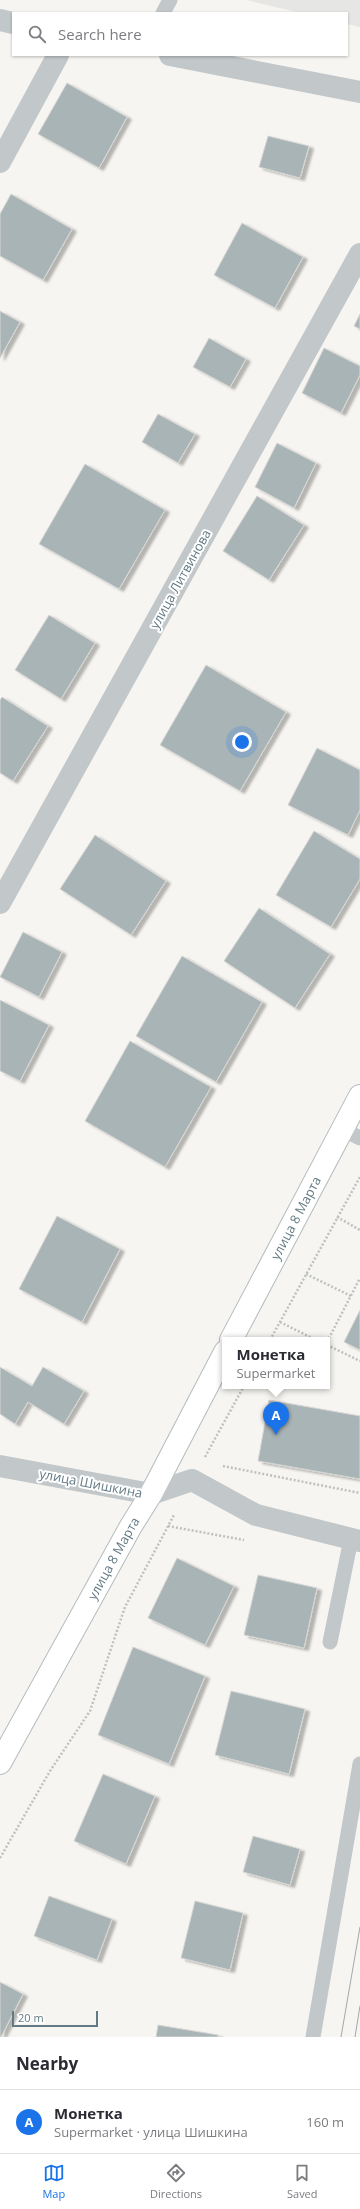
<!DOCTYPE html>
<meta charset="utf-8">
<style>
body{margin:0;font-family:"Open Sans",sans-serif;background:#f7f7f7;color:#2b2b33}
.scale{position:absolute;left:12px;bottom:10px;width:86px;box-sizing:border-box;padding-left:4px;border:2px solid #627a84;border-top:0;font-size:11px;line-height:14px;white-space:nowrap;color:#627a84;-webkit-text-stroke:3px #fff;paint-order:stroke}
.you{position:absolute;left:242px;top:742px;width:14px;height:14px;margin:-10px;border:3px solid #fff;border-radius:50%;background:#1a73e8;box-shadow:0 0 0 6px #1a73e833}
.badge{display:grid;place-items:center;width:26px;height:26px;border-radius:50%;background:#1a73e8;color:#fff;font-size:13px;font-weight:700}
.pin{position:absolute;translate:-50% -33px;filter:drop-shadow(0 1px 2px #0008)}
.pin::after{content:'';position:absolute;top:21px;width:14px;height:12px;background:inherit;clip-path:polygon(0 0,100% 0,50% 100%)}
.popup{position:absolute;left:222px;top:1337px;width:108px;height:52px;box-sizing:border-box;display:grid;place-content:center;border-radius:0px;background:#fff;filter:drop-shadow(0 1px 3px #0005);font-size:13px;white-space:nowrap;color:#7c7c81}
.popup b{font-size:15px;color:#2b2b33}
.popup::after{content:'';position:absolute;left:50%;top:100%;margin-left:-8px;border:8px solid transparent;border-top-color:#fff}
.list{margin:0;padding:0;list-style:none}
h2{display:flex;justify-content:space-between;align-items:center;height:52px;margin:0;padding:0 16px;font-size:17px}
h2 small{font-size:13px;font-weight:400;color:#7c7c81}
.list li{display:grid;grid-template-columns:26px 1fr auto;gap:12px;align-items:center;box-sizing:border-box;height:64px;padding:0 16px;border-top:1px solid #e1e1e2}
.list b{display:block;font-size:15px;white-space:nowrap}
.list p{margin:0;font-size:13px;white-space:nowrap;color:#7c7c81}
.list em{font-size:13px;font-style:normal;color:#7c7c81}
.icon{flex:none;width:22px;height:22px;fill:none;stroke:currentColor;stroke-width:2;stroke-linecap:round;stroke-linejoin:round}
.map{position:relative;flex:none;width:360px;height:2037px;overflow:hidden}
.search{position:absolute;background:#fff;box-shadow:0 1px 3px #0004;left:12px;right:12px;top:12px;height:44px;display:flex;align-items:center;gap:10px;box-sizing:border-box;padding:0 14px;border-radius:0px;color:#7c7c81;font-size:15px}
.sheet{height:116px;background:#fff}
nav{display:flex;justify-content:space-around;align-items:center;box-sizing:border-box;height:56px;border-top:1px solid #e1e1e2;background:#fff;font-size:11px;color:#7c7c81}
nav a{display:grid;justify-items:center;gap:2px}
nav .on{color:#1a73e8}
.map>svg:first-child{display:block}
.built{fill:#e6e7e5}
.building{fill:#a9b4b7;stroke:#d7d6d4;filter:url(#shadow)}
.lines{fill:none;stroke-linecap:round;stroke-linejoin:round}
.secondary-casing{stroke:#b4bbbe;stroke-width:24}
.path{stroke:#bec0c2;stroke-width:2.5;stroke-dasharray:2 2;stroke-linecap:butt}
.lane{stroke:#c2c7c9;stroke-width:15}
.street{stroke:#c2c7c9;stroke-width:22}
.secondary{stroke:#fff;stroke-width:22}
.tram{stroke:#a0a9ad;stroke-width:1}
.labels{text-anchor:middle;stroke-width:4;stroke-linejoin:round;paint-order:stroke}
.street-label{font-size:13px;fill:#627a84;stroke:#fff}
</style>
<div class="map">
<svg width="360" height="2037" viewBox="0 0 360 2037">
<defs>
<filter id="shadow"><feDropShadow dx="4.5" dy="2.5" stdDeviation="1" flood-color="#0004"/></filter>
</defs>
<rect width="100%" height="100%" fill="#f6f5f1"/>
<polygon class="built" points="246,0 360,0 360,27 347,24 347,13 301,13"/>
<g class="building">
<polygon points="67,83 127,117 99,168 38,134"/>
<polygon points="268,136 309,146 300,178 259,167"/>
<polygon points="11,194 72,229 43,280 0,256 0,214"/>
<polygon points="242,223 303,257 275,308 214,275"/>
<polygon points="0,311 20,322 0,358"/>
<polygon points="360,314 360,329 354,326"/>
<polygon points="209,338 246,359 230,387 193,367"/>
<polygon points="324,348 360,366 360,375 341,413 302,393"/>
<polygon points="158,414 195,434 178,463 142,442"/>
<polygon points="277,443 316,463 294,508 255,487"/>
<polygon points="85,464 165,510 119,589 39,544"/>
<polygon points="257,496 304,525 269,580 223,551"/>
<polygon points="49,615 95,643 61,699 15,670"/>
<polygon points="206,665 286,712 240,791 160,745"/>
<polygon points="2,697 48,726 13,781 0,773 0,700"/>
<polygon points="317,748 360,770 360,810 348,835 288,805"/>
<polygon points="314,831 360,859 360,879 331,927 276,895"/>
<polygon points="95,835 166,881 131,935 60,889"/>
<polygon points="259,908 330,954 295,1008 224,961"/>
<polygon points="23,932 62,952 39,997 0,977"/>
<polygon points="182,956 262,1002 216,1082 136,1036"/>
<polygon points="0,1000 49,1025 20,1081 0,1071"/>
<polygon points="130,1041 211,1087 165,1167 85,1121"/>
<polygon points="57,1216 120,1249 82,1322 19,1289"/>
<polygon points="360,1310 360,1350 344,1342"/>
<polygon points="0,1367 32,1386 43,1367 84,1391 64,1424 28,1402 15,1424 0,1414"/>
<polygon points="269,1400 360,1416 360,1479 258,1461"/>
<polygon points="177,1558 234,1586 205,1645 148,1618"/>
<polygon points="258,1575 317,1588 304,1648 244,1635"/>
<polygon points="133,1647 205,1676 169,1764 98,1735"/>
<polygon points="231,1691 305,1709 289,1774 215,1755"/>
<polygon points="103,1774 155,1796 126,1864 74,1841"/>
<polygon points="253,1836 300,1849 290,1885 243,1872"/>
<polygon points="49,1896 112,1919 97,1960 34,1936"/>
<polygon points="195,1901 243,1913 230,1970 181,1958"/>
<polygon points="0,1982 23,1994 1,2037 0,2037"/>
<polygon points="158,2025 218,2035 218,2037 156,2037"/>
</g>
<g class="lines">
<defs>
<g id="secondary">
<path id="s1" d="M231 1340 360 1096"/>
<path id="s2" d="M0 1763 131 1526 151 1494 225 1352"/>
</g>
</defs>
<use href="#secondary" class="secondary-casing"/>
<g class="path">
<polyline points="337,1217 360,1230"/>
<polyline points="306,1274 351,1296"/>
<polyline points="280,1322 316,1340"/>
<polyline points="270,1340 360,1177"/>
<polyline points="327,1342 360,1278"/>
<polyline points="327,1345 360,1361"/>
<polyline points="205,1457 244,1386"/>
<polyline points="223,1466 360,1493"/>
<polyline points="168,1526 244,1540"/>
<polyline points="0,1858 50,1771 90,1711 125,1607 174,1515"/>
</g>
<g class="lane">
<polyline points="163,13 170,0"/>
<polyline points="342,1129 360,1138"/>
<polyline points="330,1642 351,1539"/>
<polyline points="313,2037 360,1764"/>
</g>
<g class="street">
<polyline points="0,20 13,23"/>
<polyline points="170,55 360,92"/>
<polyline points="0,162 58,55"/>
<polyline points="0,903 360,254"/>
<polyline points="0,1466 151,1494 192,1480 256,1515 360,1541"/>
</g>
<use href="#secondary" class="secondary"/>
<g class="tram">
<polyline points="341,2037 360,1927"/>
<polyline points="355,2037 360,2006"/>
</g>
</g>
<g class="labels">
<g class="street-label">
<text transform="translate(180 579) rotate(-61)" y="5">улица Литвинова</text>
<text dy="5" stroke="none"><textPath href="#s1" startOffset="138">улица 8 Марта</textPath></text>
<text transform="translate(91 1483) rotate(11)" y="5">улица Шишкина</text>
<text dy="5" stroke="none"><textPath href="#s2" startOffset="234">улица 8 Марта</textPath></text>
</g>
</g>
</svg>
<div class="scale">20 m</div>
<div class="you"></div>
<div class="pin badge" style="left:276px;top:1435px">A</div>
<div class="popup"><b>Монетка</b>Supermarket</div>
<div class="search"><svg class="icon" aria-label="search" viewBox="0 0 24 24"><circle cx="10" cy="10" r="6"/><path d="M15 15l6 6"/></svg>Search here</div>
</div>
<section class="sheet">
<h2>Nearby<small></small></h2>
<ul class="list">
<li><span class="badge">A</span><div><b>Монетка</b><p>Supermarket · улица Шишкина</p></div><em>160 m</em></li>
</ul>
</section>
<nav>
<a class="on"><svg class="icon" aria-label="map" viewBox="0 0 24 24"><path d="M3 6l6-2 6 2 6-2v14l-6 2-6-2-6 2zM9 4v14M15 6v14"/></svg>Map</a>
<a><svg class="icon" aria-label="directions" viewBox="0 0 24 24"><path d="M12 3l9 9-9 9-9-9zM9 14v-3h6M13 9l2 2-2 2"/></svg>Directions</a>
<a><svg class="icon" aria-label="saved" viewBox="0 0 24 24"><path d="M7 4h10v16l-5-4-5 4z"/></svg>Saved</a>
</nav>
